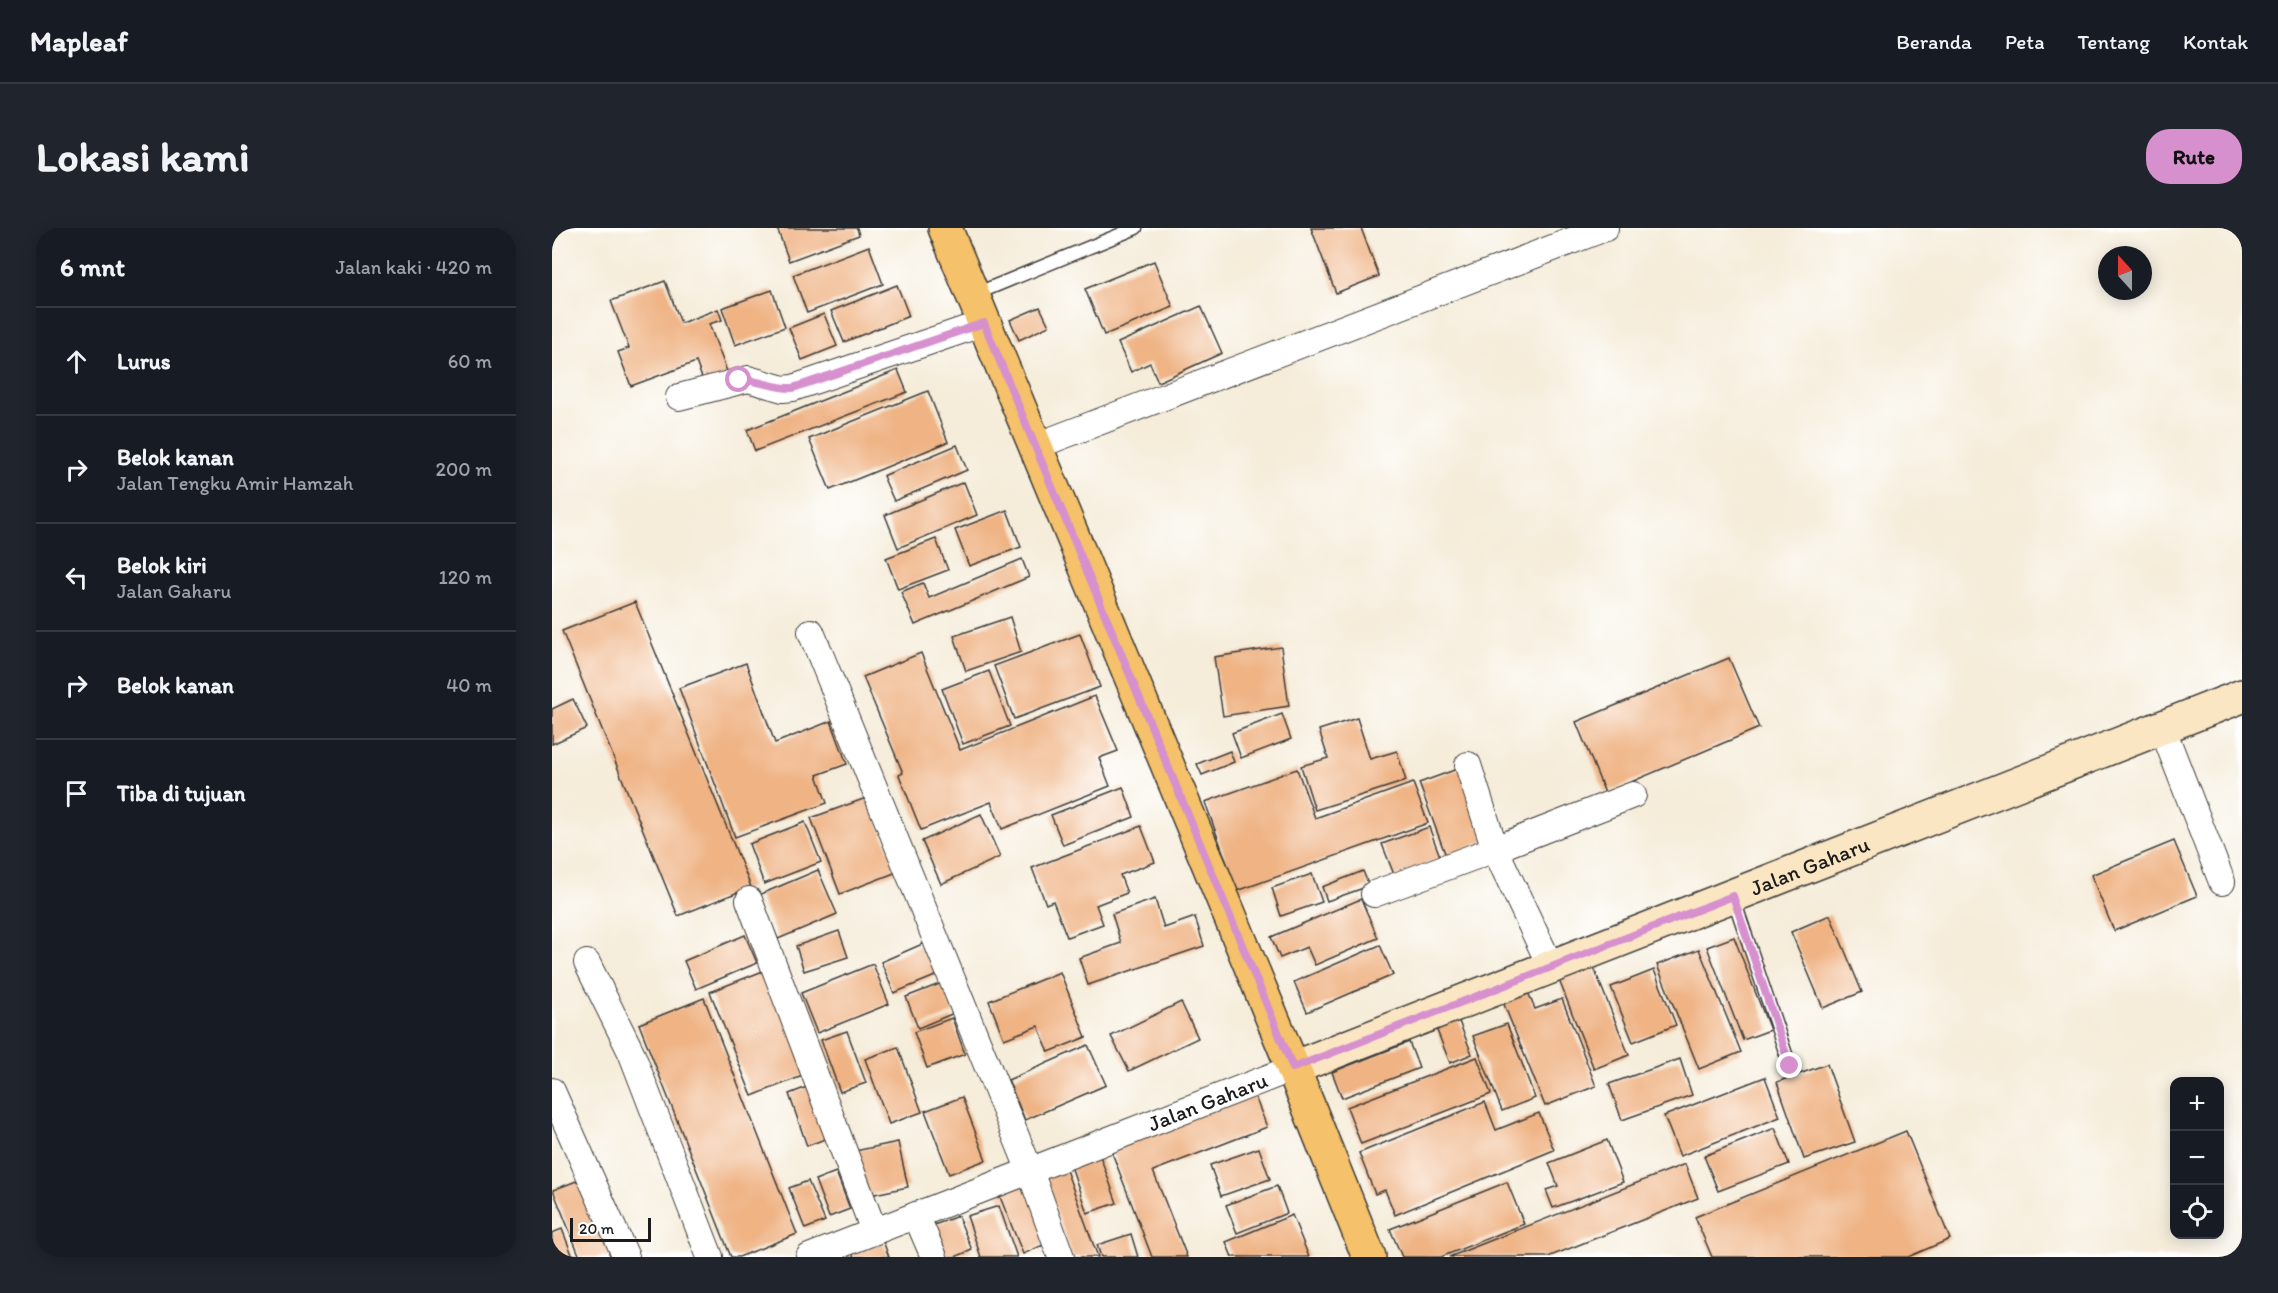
<!DOCTYPE html>
<html lang="id">
<meta charset="utf-8">
<style>
body{margin:0;font-family:Itim,sans-serif;background:#20242c;color:#f1f3f6}
.controls{position:absolute;right:18px;bottom:18px;display:grid;overflow:hidden;border-radius:12px;box-shadow:0 3px 15px #0003}
.controls button{width:54px;height:54px;display:grid;place-items:center;padding:0;border:0;border-bottom:2px solid #363941;background:#171b24;color:#f1f3f6;font:30px sans-serif}
.compass{position:absolute;left:1546px;top:18px;width:54px;height:54px;border-radius:50%;background:#171b24;box-shadow:0 3px 15px #0003;rotate:339deg}
.scale{position:absolute;left:18px;bottom:15px;width:81px;box-sizing:border-box;padding-left:6px;border:3px solid #1c1c1c;border-top:0;font-size:16px;line-height:21px;white-space:nowrap;color:#1c1c1c;-webkit-text-stroke:4px #fff;paint-order:stroke}
.stop{position:absolute;width:18px;height:18px;margin:-14px;border:4px solid #d690ce;border-radius:50%;background:#fff}
.stop.end{background:#d690ce;border-color:#fff;box-shadow:0 2px 6px #0008}
.list{margin:0;padding:0;list-style:none}
h2{display:flex;justify-content:space-between;align-items:center;height:78px;margin:0;padding:0 24px;font-size:26px}
h2 small{font-size:20px;font-weight:400;color:#9ea1a6}
.list li{display:grid;grid-template-columns:39px 1fr auto;gap:18px;align-items:center;box-sizing:border-box;height:108px;padding:0 24px;border-top:2px solid #363941}
.list b{display:block;font-size:22px;white-space:nowrap}
.list p{margin:0;font-size:20px;white-space:nowrap;color:#9ea1a6}
.list em{font-size:20px;font-style:normal;color:#9ea1a6}
.icon{flex:none;width:33px;height:33px;fill:none;stroke:currentColor;stroke-width:2;stroke-linecap:round;stroke-linejoin:round}
.map{position:relative;flex:none;width:1690px;height:1029px;overflow:hidden;border-radius:24px}
header{display:flex;align-items:center;gap:36px;box-sizing:border-box;height:84px;padding:0 30px;background:#171b24;border-bottom:2px solid #363941}
header strong{font-size:28px}
nav{display:flex;gap:33px;margin-inline-start:auto;font-size:21px}
.intro{display:flex;align-items:center;justify-content:space-between;box-sizing:border-box;height:144px;padding:0 36px}
h1{margin:0;font-size:42px}
.button{padding:15px 27px;border-radius:24px;background:#d690ce;color:#111;font-size:21px;font-weight:700}
main{display:flex;gap:36px;padding:0 36px}
aside{flex:1;background:#171b24;border-radius:24px;box-shadow:0 3px 15px #0003}
.map>svg:first-child{display:block}
.building{fill:#efb384}
.lines{fill:none;stroke-linecap:round;stroke-linejoin:round}
.lane-casing{stroke:#3d3b38;stroke-width:15}
.street-casing{stroke:#3d3b38;stroke-width:28}
.secondary-casing{stroke:#3d3b38;stroke-width:36}
.primary-casing{stroke:#3d3b38;stroke-width:36}
.lane{stroke:#fff;stroke-width:12}
.street{stroke:#fff;stroke-width:26}
.secondary{stroke:#fbe6c4;stroke-width:33}
.primary{stroke:#f5c16b;stroke-width:33}
.route{stroke:#d690ce;stroke-width:8}
.labels{text-anchor:middle;stroke-width:6;stroke-linejoin:round;paint-order:stroke}
.street-label{font-size:22px;fill:#1c1c1c;stroke:#fff}
</style>
<header>
<strong>Mapleaf</strong>
<nav><a>Beranda</a><a>Peta</a><a>Tentang</a><a>Kontak</a></nav>
</header>
<div class="intro"><h1>Lokasi kami</h1><a class="button">Rute</a></div>
<main>
<aside>
<h2>6 mnt<small>Jalan kaki · 420 m</small></h2>
<ul class="list">
<li><svg class="icon" aria-label="ahead" viewBox="0 0 24 24"><path d="M12 20V5M6 11l6-6 6 6"/></svg><div><b>Lurus</b></div><em>60 m</em></li>
<li><svg class="icon" aria-label="right" viewBox="0 0 24 24"><path d="M7 20v-9h11M14 6l5 5-5 5"/></svg><div><b>Belok kanan</b><p>Jalan Tengku Amir Hamzah</p></div><em>200 m</em></li>
<li><svg class="icon" aria-label="left" viewBox="0 0 24 24"><path d="M17 20v-9H6M10 6l-5 5 5 5"/></svg><div><b>Belok kiri</b><p>Jalan Gaharu</p></div><em>120 m</em></li>
<li><svg class="icon" aria-label="right" viewBox="0 0 24 24"><path d="M7 20v-9h11M14 6l5 5-5 5"/></svg><div><b>Belok kanan</b></div><em>40 m</em></li>
<li><svg class="icon" aria-label="arrive" viewBox="0 0 24 24"><path d="M6 21V4h12l-3 4 3 4H6"/></svg><div><b>Tiba di tujuan</b></div></li>
</ul>
</aside>
<div class="map">
<svg width="1690" height="1029" viewBox="0 0 1690 1029">
<rect width="100%" height="100%" fill="#fff"/>
<filter id="ink" filterUnits="userSpaceOnUse"><feTurbulence type="fractalNoise" baseFrequency=".0167" numOctaves="2"/><feDisplacementMap in="SourceGraphic" scale="12" xChannelSelector="R" yChannelSelector="G"/><feConvolveMatrix kernelMatrix="1 2 1 2 8 2 1 2 1" color-interpolation-filters="sRGB"/></filter>
<filter id="wash" filterUnits="userSpaceOnUse"><feTurbulence type="fractalNoise" baseFrequency=".008" numOctaves="4" result="noise"/><feDisplacementMap in="SourceGraphic" scale="24" xChannelSelector="R" yChannelSelector="G"/><feGaussianBlur stdDeviation="1.35" result="paint"/><feColorMatrix in="noise" values="0 0 0 0 0 0 0 0 0 0 0 0 0 0 0 0 0 1.4 0 .05"/><feComposite in="paint" operator="in"/></filter>
<g filter="url(#wash)">
<rect width="100%" height="100%" fill="#f5ecd9"/>
<g id="blocks">
<g class="building">
<polygon points="225,0 305,0 307,7 237,33"/>
<polygon points="759,0 809,0 827,48 784,65"/>
<polygon points="317,18 331,56 255,85 241,47"/>
<polygon points="602,33 621,79 552,107 533,61"/>
<polygon points="113,53 129,95 166,81 170,92 157,96 176,146 152,155 144,134 79,158 66,124 77,120 59,73"/>
<polygon points="345,57 357,88 292,114 279,83"/>
<polygon points="220,62 233,99 183,117 170,80"/>
<polygon points="649,78 670,125 606,154 598,135 579,144 566,115"/>
<polygon points="488,79 497,98 467,112 458,92"/>
<polygon points="272,86 285,118 250,132 237,100"/>
<polygon points="346,142 355,164 203,223 195,202"/>
<polygon points="376,163 396,214 278,262 257,211"/>
<polygon points="405,217 415,242 342,273 331,248"/>
<polygon points="412,254 425,287 346,320 333,287"/>
<polygon points="455,282 469,319 417,338 403,302"/>
<polygon points="384,311 396,342 346,361 334,330"/>
<polygon points="470,331 477,349 363,397 349,364 371,355 377,370"/>
<polygon points="83,374 199,659 126,688 10,403"/>
<polygon points="458,389 469,424 414,443 402,408"/>
<polygon points="528,406 548,459 462,491 442,438"/>
<polygon points="729,419 737,478 671,488 662,429"/>
<polygon points="369,425 408,522 543,468 566,523 547,530 558,558 450,601 439,574 369,602 347,547 351,545 311,449"/>
<polygon points="1177,430 1207,500 1053,565 1024,494"/>
<polygon points="194,435 223,515 279,493 295,536 265,547 275,575 183,609 127,460"/>
<polygon points="437,443 458,498 411,516 390,461"/>
<polygon points="21,471 35,500 0,516 0,481"/>
<polygon points="730,486 739,511 689,530 680,505"/>
<polygon points="805,490 818,531 845,523 854,553 763,582 749,538 776,530 767,502"/>
<polygon points="678,523 682,534 650,547 645,536"/>
<polygon points="908,540 934,613 894,628 867,555"/>
<polygon points="745,541 763,590 861,555 876,595 685,663 653,574"/>
<polygon points="571,559 582,589 511,617 499,587"/>
<polygon points="317,569 345,644 288,666 259,590"/>
<polygon points="429,586 448,629 389,656 370,613"/>
<polygon points="253,594 269,634 212,656 197,616"/>
<polygon points="589,598 603,634 568,647 575,665 544,677 551,696 515,709 501,673 494,676 480,640"/>
<polygon points="877,599 889,631 843,649 830,616"/>
<polygon points="1622,613 1645,668 1562,703 1539,647"/>
<polygon points="266,642 285,686 226,711 207,667"/>
<polygon points="811,643 817,658 775,673 770,659"/>
<polygon points="760,646 770,674 729,688 720,660"/>
<polygon points="603,671 612,700 643,689 652,718 536,757 527,730 569,715 560,686"/>
<polygon points="809,671 826,710 763,737 755,719 728,730 719,709"/>
<polygon points="1278,687 1310,764 1271,780 1239,704"/>
<polygon points="287,703 296,729 252,743 244,718"/>
<polygon points="193,707 205,735 144,761 132,733"/>
<polygon points="1182,709 1218,802 1191,812 1155,719"/>
<polygon points="375,714 388,746 342,765 329,734"/>
<polygon points="828,717 841,747 755,784 742,754"/>
<polygon points="1147,721 1189,824 1147,841 1105,737"/>
<polygon points="321,736 337,776 265,805 249,765"/>
<polygon points="1041,738 1077,827 1042,841 1007,752"/>
<polygon points="216,741 258,845 200,868 158,764"/>
<polygon points="1102,742 1124,797 1081,814 1059,759"/>
<polygon points="508,744 534,809 497,824 486,798 452,811 437,773"/>
<polygon points="390,755 402,785 366,800 354,769"/>
<polygon points="976,764 983,781 1010,771 1044,858 993,878 951,774"/>
<polygon points="152,770 245,1006 187,1029 179,1029 87,796"/>
<polygon points="629,774 646,810 577,843 559,808"/>
<polygon points="400,790 413,826 375,840 362,804"/>
<polygon points="906,791 920,826 898,835 884,800"/>
<polygon points="955,796 983,870 950,883 921,808"/>
<polygon points="295,803 314,855 288,864 269,812"/>
<polygon points="857,814 867,840 790,870 780,844"/>
<polygon points="536,817 554,857 473,892 456,852"/>
<polygon points="346,819 370,884 337,896 313,831"/>
<polygon points="925,829 939,866 809,916 795,879"/>
<polygon points="1128,831 1140,867 1070,892 1057,856"/>
<polygon points="1275,836 1303,914 1252,931 1225,854"/>
<polygon points="1213,849 1228,889 1128,928 1112,888"/>
<polygon points="260,857 278,909 255,918 237,866"/>
<polygon points="700,861 715,899 601,943 635,1029 600,1029 557,917"/>
<polygon points="410,869 434,932 397,946 373,883"/>
<polygon points="933,874 944,902 987,885 1002,922 843,987 833,962 823,966 807,925"/>
<polygon points="1223,900 1237,936 1166,963 1152,928"/>
<polygon points="1354,903 1398,1011 1356,1029 1160,1029 1143,989"/>
<polygon points="1055,912 1071,954 1001,980 994,962 1006,958 997,935"/>
<polygon points="346,914 356,959 313,968 303,923"/>
<polygon points="707,920 718,951 669,968 658,937"/>
<polygon points="547,925 565,975 535,985 518,935"/>
<polygon points="1133,936 1146,970 996,1029 897,1029"/>
<polygon points="514,942 546,1029 521,1029 492,950"/>
<polygon points="284,944 298,981 277,989 263,952"/>
<polygon points="35,949 64,1022 57,1025 59,1029 28,1029 1,962"/>
<polygon points="256,953 273,993 253,1001 237,960"/>
<polygon points="473,954 498,1014 471,1026 446,964"/>
<polygon points="955,954 972,996 889,1029 850,1029 838,1001"/>
<polygon points="725,958 735,985 685,1005 674,977"/>
<polygon points="447,978 465,1029 429,1029 415,988"/>
<polygon points="740,987 757,1029 680,1029 674,1014"/>
<polygon points="406,988 420,1022 403,1029 395,1029 382,997"/>
<polygon points="10,1001 21,1029 0,1029 0,1005"/>
<polygon points="579,1006 586,1029 549,1029 545,1017"/>
<polygon points="331,1013 337,1029 302,1029 300,1024"/>
</g>
</g>
</g>
<g filter="url(#ink)">
<use href="#blocks" fill-opacity="0" stroke="#3d3b38" stroke-width="1.5"/>
<g class="lines">
<defs>
<g id="lane">
<polyline points="421,67 584,0"/>
<polyline points="1181,669 1238,838"/>
</g>
<g id="street">
<polyline points="127,169 196,151 231,161 241,160 432,95"/>
<polyline points="484,218 1053,0"/>
<polyline points="259,404 478,943 509,1029"/>
<polyline points="1610,499 1670,654"/>
<polyline points="916,537 943,621 1081,567"/>
<polyline points="822,666 943,621 999,739"/>
<polyline points="197,672 322,1003"/>
<polyline points="35,735 79,824 158,1029"/>
<polyline points="0,863 74,1029"/>
<polyline points="364,987 382,1029"/>
<path id="s1" d="M257 1029 741 840"/>
</g>
<g id="secondary">
<path id="s2" d="M741 840 1690 468"/>
</g>
<polyline id="primary" points="393,0 741,840 817,1029"/>
</defs>
<use href="#lane" class="lane-casing"/>
<use href="#street" class="street-casing"/>
<use href="#secondary" class="secondary-casing"/>
<use href="#primary" class="primary-casing"/>
<use href="#lane" class="lane"/>
<use href="#street" class="street"/>
<use href="#secondary" class="secondary"/>
<use href="#primary" class="primary"/>
</g>
</g>
<g class="lines" filter="url(#ink)">
<path class="route" d="M187 152C206 151 222 161 241 160L432 95 741 840 1181 668 1238 838"/>
</g>
<g class="labels">
<g class="street-label">
<text dy="8" stroke="none"><textPath href="#s2" startOffset="555">Jalan Gaharu</textPath></text>
<text dy="8" stroke="none"><textPath href="#s1" startOffset="428">Jalan Gaharu</textPath></text>
</g>
</g>
</svg>
<div class="controls">
<button>+</button>
<button>−</button>
<button><svg class="icon" aria-label="locate" viewBox="0 0 24 24"><circle cx="12" cy="12" r="6"/><path d="M12 2v4M12 18v4M2 12h4M18 12h4"/></svg></button>
</div>
<svg class="compass" viewBox="-18 -18 36 36"><path d="M0-13l5 13h-10z" fill="#e53935"/><path d="M0 13l5-13h-10z" fill="#9ea1a6"/></svg>
<div class="scale">20 m</div>
<div class="stop" style="left:187px;top:152px"></div>
<div class="stop end" style="left:1238px;top:838px"></div>
</div>
</main>
